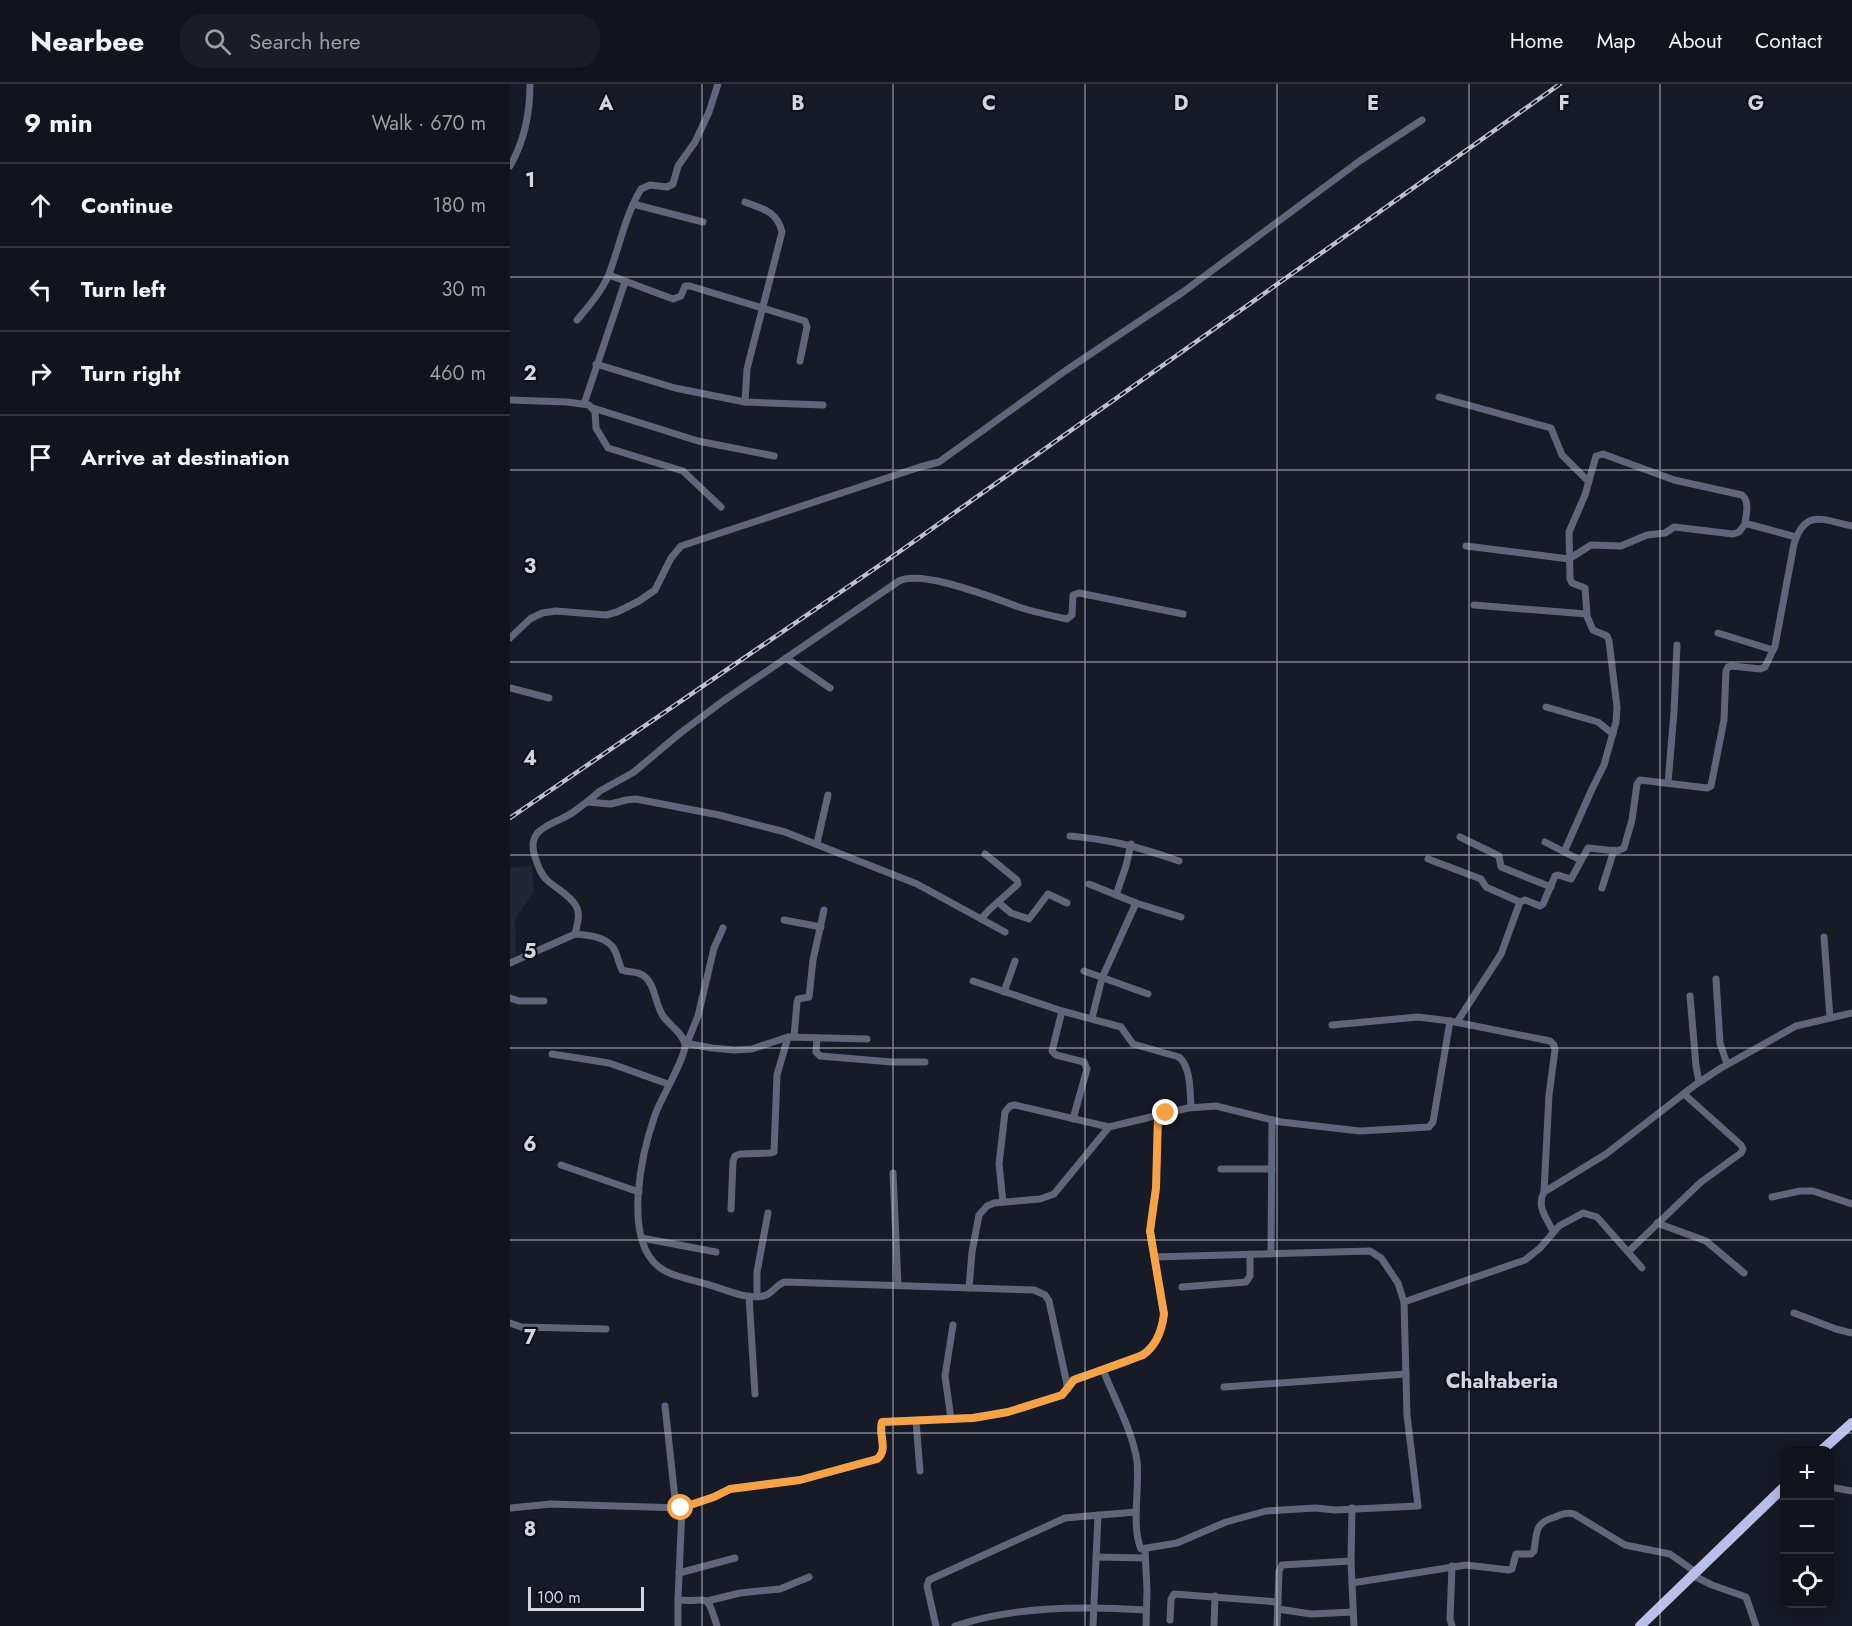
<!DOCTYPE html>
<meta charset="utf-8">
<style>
body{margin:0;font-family:Jost,sans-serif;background:#1a1d26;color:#f1f3f6}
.controls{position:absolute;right:18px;bottom:18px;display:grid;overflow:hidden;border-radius:12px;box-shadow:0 3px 15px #0003}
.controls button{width:54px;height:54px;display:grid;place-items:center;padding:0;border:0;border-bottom:2px solid #30333b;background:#11141d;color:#f1f3f6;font:30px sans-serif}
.scale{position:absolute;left:18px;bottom:15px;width:116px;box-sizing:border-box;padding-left:6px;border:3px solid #d3d5df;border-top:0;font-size:16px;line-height:21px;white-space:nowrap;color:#d3d5df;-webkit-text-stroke:4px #0e111d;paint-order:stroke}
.stop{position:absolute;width:18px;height:18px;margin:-14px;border:4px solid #f6a247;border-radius:50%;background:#fff}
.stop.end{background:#f6a247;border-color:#fff;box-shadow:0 2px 6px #0008}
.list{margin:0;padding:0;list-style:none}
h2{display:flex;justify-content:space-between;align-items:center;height:78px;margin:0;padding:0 24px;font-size:26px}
h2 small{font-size:20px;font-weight:400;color:#9c9ea4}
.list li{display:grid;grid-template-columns:39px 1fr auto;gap:18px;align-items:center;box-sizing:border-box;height:84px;padding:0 24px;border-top:2px solid #30333b}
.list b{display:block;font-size:22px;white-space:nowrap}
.list em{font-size:20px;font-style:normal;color:#9c9ea4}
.icon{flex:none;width:33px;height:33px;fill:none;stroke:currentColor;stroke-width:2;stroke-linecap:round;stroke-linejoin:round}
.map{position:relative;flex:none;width:1342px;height:1542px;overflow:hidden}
header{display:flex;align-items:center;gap:36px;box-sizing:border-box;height:84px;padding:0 30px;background:#11141d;border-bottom:2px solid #30333b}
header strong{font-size:28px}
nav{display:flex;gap:33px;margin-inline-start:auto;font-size:21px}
.search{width:420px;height:54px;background:#1a1d26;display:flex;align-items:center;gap:15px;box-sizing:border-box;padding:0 21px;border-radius:24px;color:#9c9ea4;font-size:22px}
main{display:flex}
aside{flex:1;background:#11141d}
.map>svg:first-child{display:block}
.built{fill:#212536}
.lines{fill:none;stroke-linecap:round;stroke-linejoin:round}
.minor{stroke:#606579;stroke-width:7}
.trunk{stroke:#b8c0ea;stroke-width:10}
.rail-casing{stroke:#bec1cb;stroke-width:4.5}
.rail{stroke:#0e111d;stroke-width:2;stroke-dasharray:7;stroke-linecap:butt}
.route{stroke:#f6a247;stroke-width:8}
.grid{fill:none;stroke:#d3d5df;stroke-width:1.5;stroke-opacity:0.55}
.labels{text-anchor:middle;stroke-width:4.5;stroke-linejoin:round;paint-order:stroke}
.quarter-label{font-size:21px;font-weight:bold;fill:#d3d5df;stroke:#0e111d}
.grid-label{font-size:20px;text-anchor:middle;font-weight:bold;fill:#d3d5df;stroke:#0e111d;stroke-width:4.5;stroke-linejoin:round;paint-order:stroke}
</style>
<header>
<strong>Nearbee</strong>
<div class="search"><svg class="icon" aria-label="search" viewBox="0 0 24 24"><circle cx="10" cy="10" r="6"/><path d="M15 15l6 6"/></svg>Search here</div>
<nav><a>Home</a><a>Map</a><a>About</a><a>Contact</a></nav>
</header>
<main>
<aside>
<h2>9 min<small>Walk · 670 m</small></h2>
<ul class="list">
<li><svg class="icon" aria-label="ahead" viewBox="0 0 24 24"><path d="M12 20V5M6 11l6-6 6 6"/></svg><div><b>Continue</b></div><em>180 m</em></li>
<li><svg class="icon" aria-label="left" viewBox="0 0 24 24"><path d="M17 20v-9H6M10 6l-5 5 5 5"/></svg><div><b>Turn left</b></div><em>30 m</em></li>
<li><svg class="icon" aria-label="right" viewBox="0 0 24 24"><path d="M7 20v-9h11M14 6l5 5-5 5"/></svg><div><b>Turn right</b></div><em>460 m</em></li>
<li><svg class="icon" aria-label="arrive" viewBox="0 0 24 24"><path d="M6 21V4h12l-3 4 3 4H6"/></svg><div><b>Arrive at destination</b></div></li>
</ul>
</aside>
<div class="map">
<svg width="1342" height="1542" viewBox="0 0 1342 1542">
<rect width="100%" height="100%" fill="#171a27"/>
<polygon class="built" points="22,782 24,808 5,835 6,873 0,875 0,784"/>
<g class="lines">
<g class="minor">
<path d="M0 82C15 56 20 30 20 0"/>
<polyline points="123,120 193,138"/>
<polyline points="99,191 163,215 171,212 175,202 180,202 295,237 297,243 290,277"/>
<path d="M67 236C79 222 92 207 99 190 110 161 115 132 131 105L140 101 157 103 163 100 168 82 185 58 199 28 208 0"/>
<polyline points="86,280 165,304 235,318 313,321"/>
<polyline points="929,313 1041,344 1052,371 1078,397"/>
<polyline points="0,316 57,318 79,321 85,328 86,344 98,364 173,387 211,423"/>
<path d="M235 318 237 285 272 148C267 127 253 125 235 118"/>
<polyline points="74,320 115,198"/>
<polyline points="83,324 188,357 264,372"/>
<polyline points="956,462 1059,475 1081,461 1111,462 1137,451 1155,449 1164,443 1223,450 1229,448 1235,440 1238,440 1286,453"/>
<path d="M964 521 1077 530 1075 504 1062 499 1060 495 1059 448 1075 411 1086 372 1093 370 1164 396 1232 411C1240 417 1236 431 1235 440"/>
<polyline points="1208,549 1263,566"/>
<polyline points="0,554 20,535 32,529 46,527 96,531 107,528 129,517 145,506 161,474 171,462 410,383 429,378 555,287 673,208 851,76 912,36"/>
<polyline points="276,574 320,604"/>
<polyline points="0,604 39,614"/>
<polyline points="1036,623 1088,638 1103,650"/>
<polyline points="1158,699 1164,628 1167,561"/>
<path d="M77 718 90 707 124 688 169 650 213 617 389 497C414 485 488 516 515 525 529 529 543 532 557 535L562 531 563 511 569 509 673 530"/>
<path d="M560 752C603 756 629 763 669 777"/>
<polyline points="950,753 989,772 991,783 1041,803"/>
<polyline points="1035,758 1070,776"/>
<polyline points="307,759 318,711"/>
<polyline points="1054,768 1082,705 1094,681 1106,638 1107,623 1099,557 1097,552 1083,546 1076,530"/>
<polyline points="918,775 971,795 976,803 1010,818"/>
<polyline points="579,800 626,819 671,833"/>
<polyline points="1092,804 1104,766"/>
<polyline points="606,811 616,782 621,760"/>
<polyline points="488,818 501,829 519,835 538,810 557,819"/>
<polyline points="471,835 479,826 508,800 507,796 475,770"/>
<polyline points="274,836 311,843"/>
<path d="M65 850C67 841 71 830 66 822 61 812 47 805 38 797 31 791 28 782 25 773 15 743 44 741 62 729 68 725 72 721 77 718L101 720 116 716 126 715 209 731 275 748 407 800 495 848"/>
<polyline points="1314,853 1320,934"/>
<path d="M0 879 65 850C79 851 99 853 105 867 108 873 109 880 112 886 119 889 127 886 134 892 145 900 145 920 153 932 159 941 174 950 175 961 176 973 150 1016 145 1031 132 1068 112 1154 149 1183 162 1193 181 1195 196 1200 213 1204 235 1216 253 1212 263 1210 266 1200 275 1198L524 1206 535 1211 539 1217 558 1305"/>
<polyline points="574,887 638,910"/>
<polyline points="1206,895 1210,959 1217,980"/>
<path d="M463 897 552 927 611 943 623 960 669 973C681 983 680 1008 681 1023"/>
<polyline points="494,908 505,877"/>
<polyline points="1180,912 1186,982 1189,998"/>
<polyline points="0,914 9,917 34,917"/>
<polyline points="552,927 542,967 546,971 574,978 577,985 563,1035"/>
<polyline points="582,934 592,894 626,819"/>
<path d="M947 938 991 870 1010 818 1015 816 1030 822 1033 820 1045 792 1048 791 1061 795 1078 764 1107 767 1114 764 1122 736 1127 700 1130 696 1197 704 1201 702 1214 636 1216 587 1218 583 1222 582 1250 585 1255 583 1265 562 1284 460C1295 424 1313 436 1342 442"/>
<polyline points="822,941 908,933 940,937 1040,957 1044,961 1045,966 1039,1011 1034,1108"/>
<polyline points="284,953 287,918 288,915 299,913 303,876 314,826"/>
<polyline points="307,954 306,968 310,972 382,978 415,978"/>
<polyline points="175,959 202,964 225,966 242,965 278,953 357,955"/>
<polyline points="177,959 188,932 204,864 213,844"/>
<polyline points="42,970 99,979 158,1000"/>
<polyline points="51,1081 129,1108"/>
<polyline points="711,1085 762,1085"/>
<polyline points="383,1089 388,1201"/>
<polyline points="1262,1113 1290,1107 1303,1107 1342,1120"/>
<polyline points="493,1118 489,1080 495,1028 500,1022 505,1021 599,1043"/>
<polyline points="221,1125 223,1077 225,1072 230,1070 260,1069 264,1068 267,991 278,953"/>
<polyline points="1147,1139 1196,1157 1234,1189"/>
<path d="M1043 1147C1037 1135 1026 1122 1034 1108L1096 1070 1185 1001 1211 984 1286 942 1342 929"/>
<polyline points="132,1154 206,1168"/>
<polyline points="1118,1168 1191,1098 1231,1069 1233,1065 1231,1061 1174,1010"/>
<polyline points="761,1170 762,1036"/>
<polyline points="672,1203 736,1198 740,1192 740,1170"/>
<polyline points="459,1204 462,1168 469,1131 477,1122 484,1119 530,1115 544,1110 599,1043 678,1024 706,1022 771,1038 850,1047 919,1043 923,1038 940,937"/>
<polyline points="239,1212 245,1310"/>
<polyline points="247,1212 247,1188 258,1129"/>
<polyline points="894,1218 1015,1176 1030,1164 1049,1142 1073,1129 1087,1133 1132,1184"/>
<polyline points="1284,1229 1326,1245 1342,1249"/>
<polyline points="0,1239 11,1243 96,1245"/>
<path d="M593 1286C604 1314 623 1348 627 1377 630 1403 621 1442 631 1465L667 1459 716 1438 756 1427 805 1424 825 1426 908 1422 897 1331 894 1218 888 1199 871 1174 860 1167 644 1173"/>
<polyline points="714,1303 896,1290"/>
<polyline points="155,1322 166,1424"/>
<polyline points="441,1335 435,1292 443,1241"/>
<polyline points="406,1337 410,1387"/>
<polyline points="1320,1403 1342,1407"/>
<path d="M0 1424 41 1420 171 1424 204 1413 220 1405 290 1396 367 1375C379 1366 367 1350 372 1338L471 1333 498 1328 552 1311C557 1307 557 1300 562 1296 568 1292 578 1291 584 1289 619 1277 650 1273 654 1230L640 1147 646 1104 648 1032"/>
<path d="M172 1424 168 1516C199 1519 196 1506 207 1542"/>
<polyline points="842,1424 841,1477 844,1542"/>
<polyline points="635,1465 637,1506 636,1542"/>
<polyline points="586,1473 635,1474"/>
<polyline points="169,1489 225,1474"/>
<polyline points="1184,1492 1202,1501 1236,1513 1246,1542"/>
<path d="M842 1499 956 1481 999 1486 1002 1485 1006 1470H1021L1024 1467C1027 1448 1024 1439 1045 1433 1052 1430 1057 1428 1064 1430L1115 1461 1160 1470 1187 1489"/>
<polyline points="197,1517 230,1509 270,1505 299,1493"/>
<polyline points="768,1525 801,1530 843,1528"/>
<polyline points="660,1536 661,1515 664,1510 768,1518"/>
<polyline points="168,1542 168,1516"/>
<polyline points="426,1542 417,1502 419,1496 555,1434 626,1428"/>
<path d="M445 1542C506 1522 573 1522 636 1526"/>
<polyline points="583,1542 588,1431"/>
<polyline points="704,1542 705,1512"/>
<polyline points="767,1542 769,1487 772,1481 841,1477"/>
<polyline points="942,1542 940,1535 942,1482"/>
</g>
<g class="trunk">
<polyline points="1312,1366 1342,1339"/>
<polyline points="1130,1542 1274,1403"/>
</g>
<defs>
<polyline id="rail" points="0,734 389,468 1050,0"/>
</defs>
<use href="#rail" class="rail-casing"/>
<use href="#rail" class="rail"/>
</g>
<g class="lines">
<path class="route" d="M171 1424 204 1413 220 1405 290 1396 367 1375C379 1366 368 1350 372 1338L463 1334 498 1328 552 1311 564 1296 633 1271C646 1262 652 1246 654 1230L640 1147 646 1104 648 1032 656 1029"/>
</g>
<path class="grid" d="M192 0V1542M383 0V1542M575 0V1542M767 0V1542M959 0V1542M1150 0V1542M0 193H1342M0 386H1342M0 578H1342M0 771H1342M0 964H1342M0 1156H1342M0 1349H1342"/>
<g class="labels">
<g class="quarter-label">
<text x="992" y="1304">Chaltaberia</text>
</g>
</g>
<g class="grid-label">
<text x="96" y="26">A</text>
<text x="288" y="26">B</text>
<text x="479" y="26">C</text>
<text x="671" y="26">D</text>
<text x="863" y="26">E</text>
<text x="1054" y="26">F</text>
<text x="1246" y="26">G</text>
<text x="20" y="103">1</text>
<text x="20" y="296">2</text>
<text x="20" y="489">3</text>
<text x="20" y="681">4</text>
<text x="20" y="874">5</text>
<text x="20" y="1067">6</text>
<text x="20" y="1260">7</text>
<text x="20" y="1452">8</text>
</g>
</svg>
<div class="controls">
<button>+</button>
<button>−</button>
<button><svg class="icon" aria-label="locate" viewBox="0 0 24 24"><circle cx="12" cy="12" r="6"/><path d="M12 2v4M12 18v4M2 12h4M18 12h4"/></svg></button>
</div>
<div class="scale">100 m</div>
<div class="stop" style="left:171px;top:1424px"></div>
<div class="stop end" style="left:656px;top:1029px"></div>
</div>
</main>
